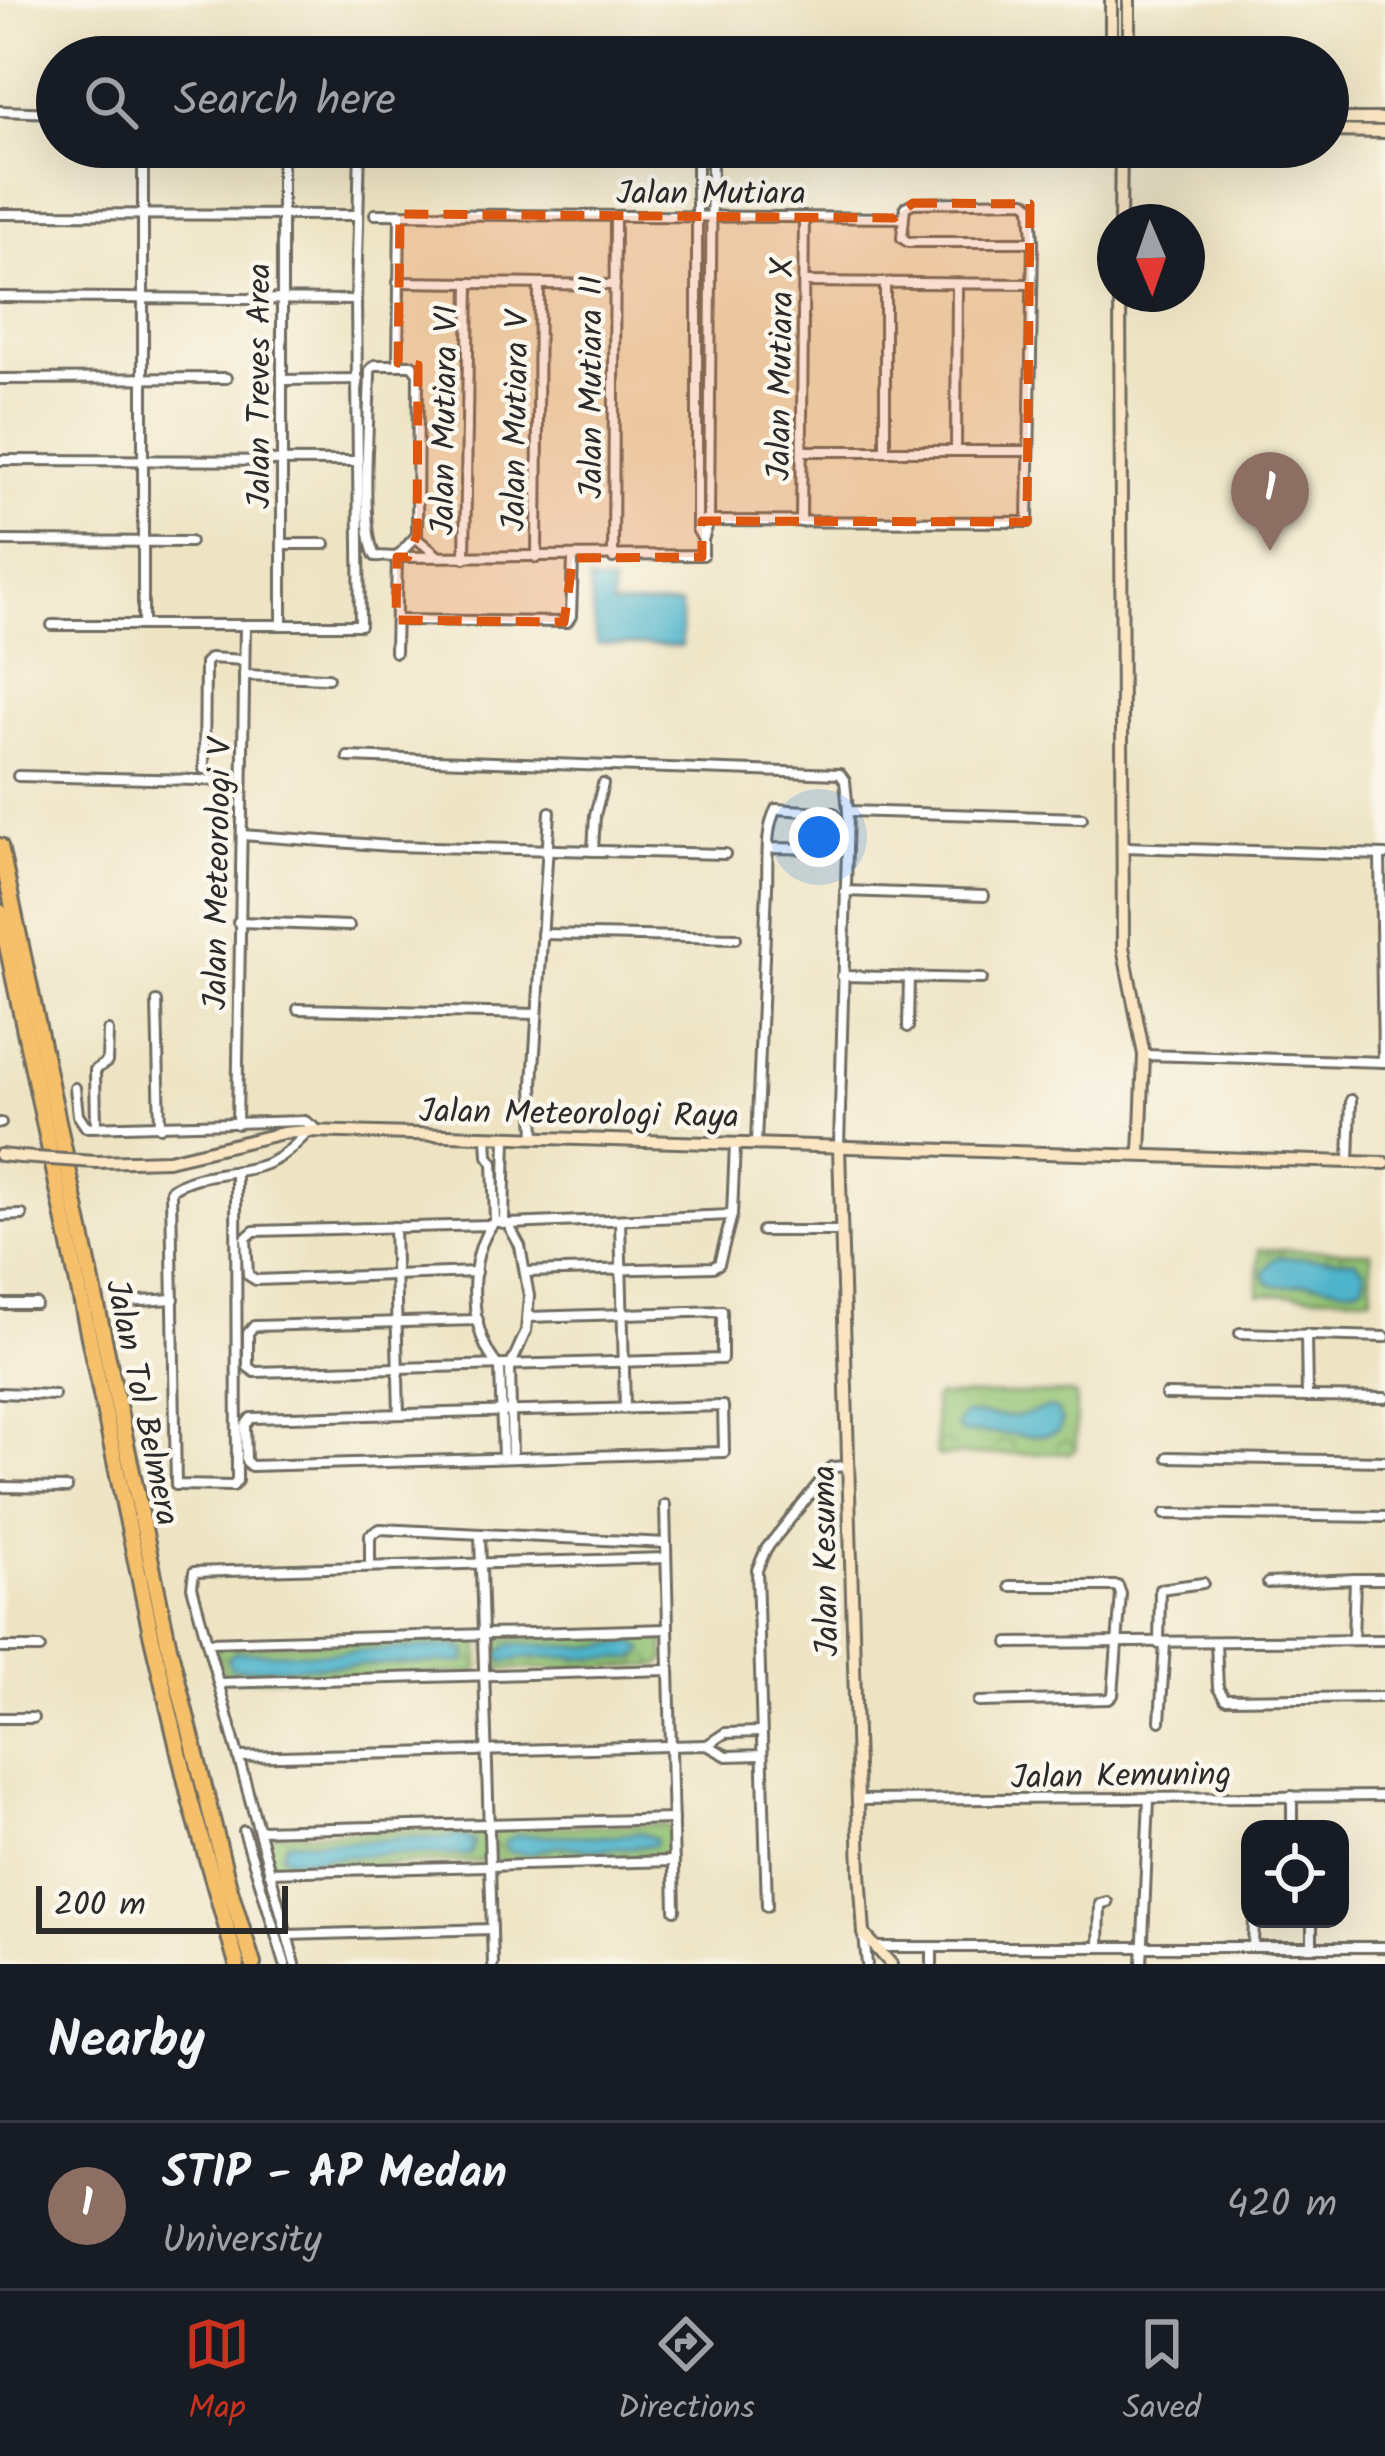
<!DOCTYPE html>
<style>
body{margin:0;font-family:Kalam,sans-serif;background:#242831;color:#f1f3f6}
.controls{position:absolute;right:36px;bottom:36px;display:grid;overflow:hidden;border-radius:24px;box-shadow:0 12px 48px #0002}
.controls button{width:108px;height:108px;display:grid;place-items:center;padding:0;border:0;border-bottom:3px solid #363941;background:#171b24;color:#f1f3f6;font:60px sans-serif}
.compass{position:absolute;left:1097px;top:204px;width:108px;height:108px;border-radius:50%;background:#171b24;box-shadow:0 12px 48px #0002;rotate:178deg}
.scale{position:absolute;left:36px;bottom:30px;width:252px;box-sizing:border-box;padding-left:12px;border:6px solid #2b2b2b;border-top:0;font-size:33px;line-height:42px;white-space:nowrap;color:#2b2b2b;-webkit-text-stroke:9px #fbf7ec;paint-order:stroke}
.you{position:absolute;left:819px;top:837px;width:42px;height:42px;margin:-30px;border:9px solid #fff;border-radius:50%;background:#1a73e8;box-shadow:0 0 0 18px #1a73e833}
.badge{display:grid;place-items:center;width:78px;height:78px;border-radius:50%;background:#c8321e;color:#fff;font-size:39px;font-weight:700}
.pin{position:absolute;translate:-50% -99px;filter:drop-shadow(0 3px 6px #0008)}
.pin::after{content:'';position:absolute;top:63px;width:42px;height:36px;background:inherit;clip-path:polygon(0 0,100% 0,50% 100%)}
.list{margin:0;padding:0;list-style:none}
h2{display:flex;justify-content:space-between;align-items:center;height:156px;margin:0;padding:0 48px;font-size:51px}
h2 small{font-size:39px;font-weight:400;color:#9ea1a6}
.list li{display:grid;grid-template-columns:78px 1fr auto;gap:36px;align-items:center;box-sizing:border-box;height:168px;padding:0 48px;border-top:3px solid #363941}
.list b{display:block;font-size:45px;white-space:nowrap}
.list p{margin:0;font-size:39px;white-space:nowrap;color:#9ea1a6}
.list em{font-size:39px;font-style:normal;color:#9ea1a6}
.icon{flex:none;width:66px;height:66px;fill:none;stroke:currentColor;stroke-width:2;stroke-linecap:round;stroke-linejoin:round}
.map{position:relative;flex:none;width:1385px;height:1964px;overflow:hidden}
.search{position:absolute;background:#171b24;box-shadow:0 12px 48px #0002;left:36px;right:36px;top:36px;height:132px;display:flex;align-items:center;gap:30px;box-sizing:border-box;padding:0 42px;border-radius:66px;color:#9ea1a6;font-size:45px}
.sheet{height:324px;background:#171b24}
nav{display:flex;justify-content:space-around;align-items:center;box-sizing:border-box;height:168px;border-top:3px solid #363941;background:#171b24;font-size:33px;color:#9ea1a6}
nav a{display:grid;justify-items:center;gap:6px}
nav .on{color:#c8321e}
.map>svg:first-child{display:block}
.park{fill:url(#park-crowns);stroke:#5e764e;stroke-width:3}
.water{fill:#4db4cb;stroke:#3c707b;stroke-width:3}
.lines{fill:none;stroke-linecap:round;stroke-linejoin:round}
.street-casing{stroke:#6f6c61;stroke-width:14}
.secondary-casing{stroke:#6f6c61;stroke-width:16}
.highway-casing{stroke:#6f6c61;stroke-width:20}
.street{stroke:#fff;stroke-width:8}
.secondary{stroke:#fbe6c4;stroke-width:10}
.highway{stroke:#f6c06b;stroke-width:14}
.secondary-bridge-casing{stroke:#6f6c61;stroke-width:16;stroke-linecap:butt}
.secondary-bridge{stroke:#fbe6c4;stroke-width:10}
.marked{fill:#df570e;fill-opacity:0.2;stroke:#df570e;stroke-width:9;stroke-dasharray:24 15;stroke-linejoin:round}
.labels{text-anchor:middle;stroke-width:9;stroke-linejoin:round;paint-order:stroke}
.street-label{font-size:33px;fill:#2b2b2b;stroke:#fbf7ec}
</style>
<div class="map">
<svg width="1385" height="1964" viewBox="0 0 1385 1964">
<defs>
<pattern id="park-crowns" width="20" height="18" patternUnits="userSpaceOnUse" patternTransform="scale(3)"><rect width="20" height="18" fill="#92c272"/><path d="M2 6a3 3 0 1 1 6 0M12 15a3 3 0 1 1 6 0" fill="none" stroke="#779e5e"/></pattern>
</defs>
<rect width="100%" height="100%" fill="#fbf7ec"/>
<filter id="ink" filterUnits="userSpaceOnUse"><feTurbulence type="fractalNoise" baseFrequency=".00833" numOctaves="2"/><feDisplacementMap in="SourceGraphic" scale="24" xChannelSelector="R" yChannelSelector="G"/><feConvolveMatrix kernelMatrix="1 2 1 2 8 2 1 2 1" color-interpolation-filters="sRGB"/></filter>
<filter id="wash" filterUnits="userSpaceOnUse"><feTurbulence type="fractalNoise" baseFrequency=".004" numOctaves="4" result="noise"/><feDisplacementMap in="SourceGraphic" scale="48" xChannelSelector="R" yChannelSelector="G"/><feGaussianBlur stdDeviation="2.7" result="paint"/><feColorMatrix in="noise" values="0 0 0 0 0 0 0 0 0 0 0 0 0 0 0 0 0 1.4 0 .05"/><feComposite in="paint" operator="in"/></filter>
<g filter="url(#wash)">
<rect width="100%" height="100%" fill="#eee4c4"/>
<g class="park">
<polygon points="1259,1249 1371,1252 1372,1296 1258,1294"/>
<polygon points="1069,1393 1076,1396 1076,1449 1071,1453 939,1456 936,1452 934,1400 938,1396"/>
<polygon points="657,1634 664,1638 665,1661 659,1666 494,1670 488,1666 488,1643 492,1638"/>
<polygon points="473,1638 479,1643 479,1668 474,1673 226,1679 215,1652 220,1646"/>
<polygon points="664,1824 670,1828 670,1853 663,1856 498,1861 494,1856 493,1834 498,1828"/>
<polygon points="478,1828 483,1832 485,1857 479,1862 277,1867 271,1862 266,1841 271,1834"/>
</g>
<g class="water">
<polygon points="589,581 612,584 612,606 681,605 682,646 597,644"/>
<path d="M1276 1257 1355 1260 1365 1271 1364 1284C1346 1293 1330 1283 1311 1283 1295 1283 1285 1289 1268 1283L1263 1272Z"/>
<path d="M1048 1408 1057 1410 1062 1422 1059 1431C1037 1443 995 1428 963 1434L956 1425 964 1414 1017 1417Z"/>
<polygon points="633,1642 645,1649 634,1659 533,1657 503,1662 498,1653 510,1644 587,1647"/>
<polygon points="454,1646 467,1650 465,1662 240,1669 231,1668 227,1660 234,1652 318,1653"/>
<polygon points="639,1832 656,1839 654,1846 594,1850 560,1846 526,1854 508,1851 504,1842 516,1835 616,1836"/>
<path d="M456 1835 474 1841 470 1855 383 1854 299 1860 286 1858 281 1852 287 1841C324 1841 363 1843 400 1838 420 1835 436 1842 456 1835Z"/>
</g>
</g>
<g filter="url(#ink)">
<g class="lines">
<defs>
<g id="street">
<polyline points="0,111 57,113"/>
<polyline points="655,147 1073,150 1074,147"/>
<polyline points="0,214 358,215"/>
<polyline points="375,214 903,218"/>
<polyline points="398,282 615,285"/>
<polyline points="804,282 1032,284"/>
<polyline points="885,284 885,450"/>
<polyline points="0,297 356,300"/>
<polyline points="398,363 400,214"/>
<polyline points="0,379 226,378"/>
<polyline points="284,380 358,379"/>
<polyline points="956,450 957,284"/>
<polyline points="802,451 1028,451"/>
<polyline points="0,460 358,461"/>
<polyline points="697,521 1028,522 1033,242 1031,206 1025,201 913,203 905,207 902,238 908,242 1033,242"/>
<polyline points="801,522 804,217"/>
<polyline points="416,538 438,556"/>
<polyline points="703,540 709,521 712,147"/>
<polyline points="0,541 190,542"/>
<polyline points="282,544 325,544"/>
<path d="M397 557 417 535 418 373 412 365H375L370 370C370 411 359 525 375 556L397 557 703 555V540L697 529V147"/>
<polyline points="465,558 469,283"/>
<polyline points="537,558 539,284"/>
<polyline points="613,558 615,216"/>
<polyline points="396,620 567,622 571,616 573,558"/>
<polyline points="52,625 360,625 356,300 360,147"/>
<polyline points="143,625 143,147"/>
<polyline points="282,625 282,147"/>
<polyline points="395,652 397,557"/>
<polyline points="244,675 328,678"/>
<polyline points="348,757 840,774 845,781 848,811 839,1147"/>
<polyline points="204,769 205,663 210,658 244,660"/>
<polyline points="18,776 242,781"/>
<polyline points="848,811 1082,818"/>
<polyline points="242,835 391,846 725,854"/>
<polyline points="1123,847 1385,855"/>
<polyline points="593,851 595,815 603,784"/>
<polyline points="1380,855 1383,1062"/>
<polyline points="845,891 984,896"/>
<polyline points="238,922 349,926"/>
<polyline points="542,934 736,938"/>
<polyline points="842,976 982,979"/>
<polyline points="157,1002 160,1127"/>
<polyline points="298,1009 537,1014"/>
<polyline points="908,1027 909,977"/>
<polyline points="1144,1055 1385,1062"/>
<polyline points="75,1088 78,1115 86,1127 305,1121 318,1130"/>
<polyline points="0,1123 1,1123"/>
<polyline points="237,1124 245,625"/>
<polyline points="96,1127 95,1070 107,1062 108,1031"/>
<polyline points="487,1137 488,1156 493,1163 495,1221"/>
<polyline points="535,1138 533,1084 550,812"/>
<path d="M756 1143 767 887C768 862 765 829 776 809L834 813V845L830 849 769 848"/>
<polyline points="1349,1162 1351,1100"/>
<path d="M236 1171 237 1481 233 1486 176 1485 171 1190C197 1170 241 1176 271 1162 286 1155 297 1143 308 1132"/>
<polyline points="0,1216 22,1215"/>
<polyline points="504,1221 506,1137"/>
<polyline points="620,1221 625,1408"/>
<polyline points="508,1224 732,1215"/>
<polyline points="394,1227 399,1414"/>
<polyline points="762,1231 841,1231"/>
<polyline points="476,1272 256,1280 248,1275 246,1238 254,1231 490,1225"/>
<polyline points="525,1272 713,1267 719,1264 732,1215 735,1144"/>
<polyline points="124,1302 174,1299"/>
<polyline points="0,1304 36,1304"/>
<polyline points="478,1320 254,1326 248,1333 248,1367 255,1372 722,1359 722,1311 528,1317"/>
<polyline points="1240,1333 1385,1337"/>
<polyline points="1306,1334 1307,1397"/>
<polyline points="0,1393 54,1395"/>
<polyline points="1166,1395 1385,1398"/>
<polygon points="723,1406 724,1452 251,1466 246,1461 245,1426 251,1418"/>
<polyline points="1168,1457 1385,1461"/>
<path d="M503 1458 500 1368C468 1336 465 1255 495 1221L508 1224 520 1246 529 1296 526 1331 510 1367 512 1458"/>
<polyline points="0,1487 67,1488"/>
<polyline points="665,1505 675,1910"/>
<polyline points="1165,1514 1385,1517"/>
<polyline points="480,1535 493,1964"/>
<polyline points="370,1566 370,1535 380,1529 666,1543"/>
<polyline points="1268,1583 1355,1579"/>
<polyline points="1353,1640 1355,1579 1385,1579"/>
<polyline points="208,1642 668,1629"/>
<polyline points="1009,1643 1385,1640"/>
<polyline points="1216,1643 1218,1688 1225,1699 1385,1697"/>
<polyline points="1159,1644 1160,1589 1203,1583"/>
<polyline points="0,1648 40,1648"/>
<polyline points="219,1683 669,1670"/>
<polyline points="979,1702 1109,1699 1113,1695 1121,1594 1118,1586 1010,1586"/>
<polyline points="0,1718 33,1718"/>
<polyline points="1160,1721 1165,1644"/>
<polyline points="707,1745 725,1733 761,1732"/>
<polyline points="240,1757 707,1745 727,1756 762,1755"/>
<polyline points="859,1800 1385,1796"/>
<polyline points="1292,1826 1292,1796"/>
<polyline points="259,1830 673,1819"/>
<polyline points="244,1831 285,1964"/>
<polyline points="269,1872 674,1861"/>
<polyline points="767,1906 757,1570 766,1549 832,1467 849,1466"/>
<polyline points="287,1935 492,1929"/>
<polyline points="864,1936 867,1964"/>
<polyline points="1099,1946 1100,1904 1107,1902"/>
<polyline points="876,1947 1385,1947"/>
<polyline points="1253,1947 1254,1919"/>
<polyline points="1312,1947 1312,1919"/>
<polyline points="295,1964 192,1587 194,1572 666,1558"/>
<polyline points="932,1964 932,1947"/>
<polyline points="1142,1964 1149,1798"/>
</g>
<g id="secondary">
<polyline points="1129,0 1129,57"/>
<polyline points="1111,57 1111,0"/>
<polyline points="1328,119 1385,119"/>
<polyline points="1328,131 1385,132"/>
<polyline points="1120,222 1121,147"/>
<polyline points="1120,294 1123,947 1144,1055 1140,1154"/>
<polyline points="839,1147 860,1872 864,1934 891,1964"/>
<polyline points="0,1155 20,1157"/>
<polyline points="96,1162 168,1160 283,1133 309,1131 1385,1163"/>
</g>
<g id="highway">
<polyline points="0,846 169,1647 228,1883 253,1964"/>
<polyline points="0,912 152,1638 191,1803 237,1964"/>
</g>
</defs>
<use href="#street" class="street-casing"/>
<use href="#secondary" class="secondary-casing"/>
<use href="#highway" class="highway-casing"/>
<use href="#street" class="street"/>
<use href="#secondary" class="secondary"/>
<use href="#highway" class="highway"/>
<defs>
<polyline id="secondary-bridge" points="20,1157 96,1162"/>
</defs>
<use href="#secondary-bridge" class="secondary-bridge-casing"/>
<use href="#secondary-bridge" class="secondary-bridge"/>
</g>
</g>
<path class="marked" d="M913 203 1030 204 1027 522 702 521V557L573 558 564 622 396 620 397 557H408L417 535 418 365 398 363 400 214 894 218Z"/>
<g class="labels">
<g class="street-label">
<text x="711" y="204">Jalan Mutiara</text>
<text transform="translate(779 369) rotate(-89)" y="12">Jalan Mutiara X</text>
<text transform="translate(258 386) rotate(-90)" y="12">Jalan Treves Area</text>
<text transform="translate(590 387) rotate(-90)" y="12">Jalan Mutiara II</text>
<text transform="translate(443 420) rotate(-89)" y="12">Jalan Mutiara VI</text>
<text transform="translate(514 421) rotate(-89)" y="12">Jalan Mutiara V</text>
<text transform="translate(216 874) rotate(-89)" y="12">Jalan Meteorologi V</text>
<text transform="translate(579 1112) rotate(1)" y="12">Jalan Meteorologi Raya</text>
<text transform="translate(144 1402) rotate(78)" y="12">Jalan Tol Belmera</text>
<text transform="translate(824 1561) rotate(-91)" y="12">Jalan Kesuma</text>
<text transform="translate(1121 1774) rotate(-1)" y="12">Jalan Kemuning</text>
</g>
</g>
</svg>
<div class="controls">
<button><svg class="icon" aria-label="locate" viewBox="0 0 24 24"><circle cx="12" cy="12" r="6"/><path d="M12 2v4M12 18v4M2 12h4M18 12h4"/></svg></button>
</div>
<svg class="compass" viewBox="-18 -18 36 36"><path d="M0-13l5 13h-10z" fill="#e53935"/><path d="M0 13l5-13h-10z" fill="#9ea1a6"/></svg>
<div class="scale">200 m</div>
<div class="you"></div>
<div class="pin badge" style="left:1270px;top:551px;background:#8d6e63">1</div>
<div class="search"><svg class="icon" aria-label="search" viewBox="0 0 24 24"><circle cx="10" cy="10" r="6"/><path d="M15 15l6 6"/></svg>Search here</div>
</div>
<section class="sheet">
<h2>Nearby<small></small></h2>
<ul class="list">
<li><span class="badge" style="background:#8d6e63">1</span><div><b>STIP - AP Medan</b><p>University</p></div><em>420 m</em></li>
</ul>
</section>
<nav>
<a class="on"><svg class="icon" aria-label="map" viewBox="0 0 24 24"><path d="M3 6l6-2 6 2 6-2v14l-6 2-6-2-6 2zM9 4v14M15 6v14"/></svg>Map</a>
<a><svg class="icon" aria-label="directions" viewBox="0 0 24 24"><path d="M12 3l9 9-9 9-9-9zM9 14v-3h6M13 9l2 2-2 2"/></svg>Directions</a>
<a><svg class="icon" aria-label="saved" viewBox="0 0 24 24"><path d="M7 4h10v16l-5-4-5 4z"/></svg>Saved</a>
</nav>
